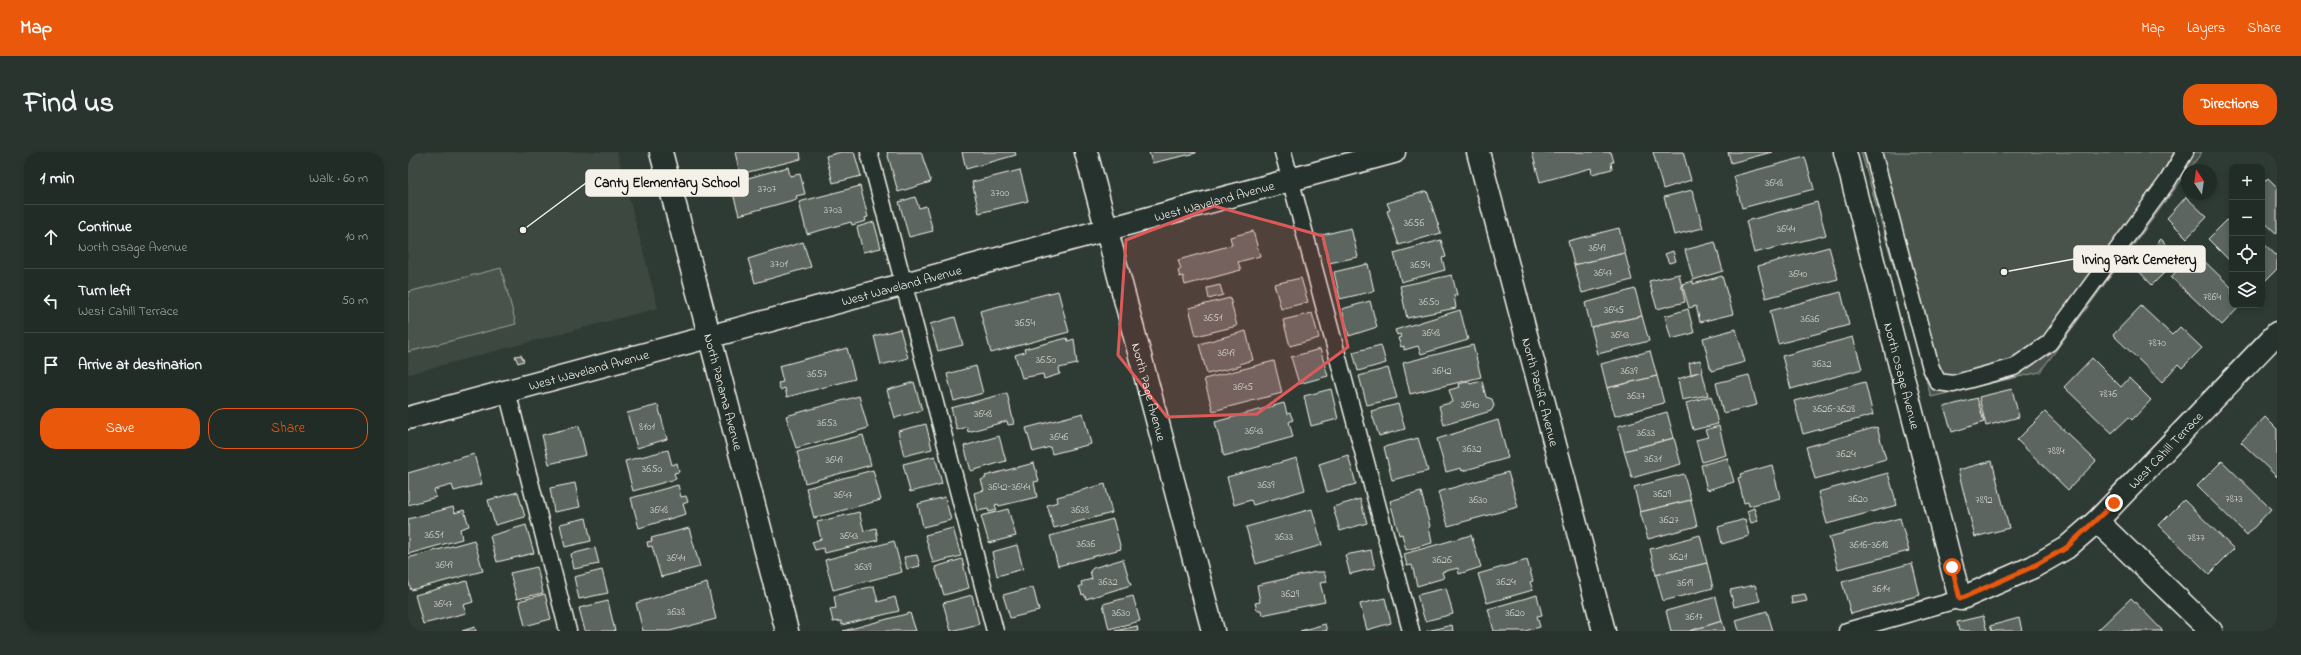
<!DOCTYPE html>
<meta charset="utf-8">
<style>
body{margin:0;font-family:"Indie Flower",sans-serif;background:#2a342f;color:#f1f3f6}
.controls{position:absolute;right:12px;top:12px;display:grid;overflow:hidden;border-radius:8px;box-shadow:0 2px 6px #0003}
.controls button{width:36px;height:36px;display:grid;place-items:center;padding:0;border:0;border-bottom:1px solid #3f4844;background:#222c27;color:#f1f3f6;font:20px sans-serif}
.compass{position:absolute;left:1773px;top:12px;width:36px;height:36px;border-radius:50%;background:#222c27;box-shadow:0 2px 6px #0003;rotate:347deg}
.stop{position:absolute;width:12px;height:12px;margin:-9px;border:3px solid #ea580c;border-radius:50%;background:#fff}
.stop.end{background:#ea580c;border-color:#fff;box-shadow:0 1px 4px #0008}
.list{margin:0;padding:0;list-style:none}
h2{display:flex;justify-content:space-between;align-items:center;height:52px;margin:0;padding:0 16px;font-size:17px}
h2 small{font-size:13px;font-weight:400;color:#a2a7a7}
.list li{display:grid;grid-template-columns:26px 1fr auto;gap:12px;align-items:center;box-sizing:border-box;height:64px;padding:0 16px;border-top:1px solid #3f4844}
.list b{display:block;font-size:15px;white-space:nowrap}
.list p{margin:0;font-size:13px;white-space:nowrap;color:#a2a7a7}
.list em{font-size:13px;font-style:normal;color:#a2a7a7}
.actions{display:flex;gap:8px;padding:12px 16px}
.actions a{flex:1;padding:9px 0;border:1px solid #ea580c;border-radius:16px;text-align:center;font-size:14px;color:#ea580c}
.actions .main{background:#ea580c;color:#fff}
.icon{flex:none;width:22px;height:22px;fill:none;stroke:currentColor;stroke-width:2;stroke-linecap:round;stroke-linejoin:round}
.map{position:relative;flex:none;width:1869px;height:479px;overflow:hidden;border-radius:16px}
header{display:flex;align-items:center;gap:24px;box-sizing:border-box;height:56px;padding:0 20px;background:#ea580c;color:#fff}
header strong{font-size:19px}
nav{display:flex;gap:22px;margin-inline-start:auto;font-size:14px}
.intro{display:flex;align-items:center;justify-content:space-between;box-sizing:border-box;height:96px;padding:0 24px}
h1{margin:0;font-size:28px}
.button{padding:10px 18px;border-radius:16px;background:#ea580c;color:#fff;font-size:14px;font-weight:700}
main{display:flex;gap:24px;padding:0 24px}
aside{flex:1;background:#222c27;border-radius:16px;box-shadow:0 2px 6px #0003}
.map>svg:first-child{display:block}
.built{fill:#3c4841}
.green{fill:#48524c;stroke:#9ea29a}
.building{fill:#5c655e;stroke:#f4f1e8}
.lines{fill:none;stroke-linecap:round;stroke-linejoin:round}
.service-casing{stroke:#f4f1e8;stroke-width:19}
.minor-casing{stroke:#f4f1e8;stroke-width:25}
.service{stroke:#26332d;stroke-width:16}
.minor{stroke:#26332d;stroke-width:22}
.route{stroke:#ea580c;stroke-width:5}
.marked{fill:#de5a58;fill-opacity:0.2;stroke:#de5a58;stroke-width:3;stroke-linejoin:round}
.labels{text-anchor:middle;stroke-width:3.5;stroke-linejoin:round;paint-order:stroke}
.number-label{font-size:11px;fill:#cecec6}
.street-label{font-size:13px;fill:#f4f1e8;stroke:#26332d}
.leader{fill:none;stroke:#f4f1e8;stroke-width:1.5}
.callout-dot{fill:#f4f1e8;stroke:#26332d;stroke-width:1.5}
.callout{fill:#f4f1e8;stroke:#f4f1e8;stroke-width:1.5}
.callout-label{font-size:14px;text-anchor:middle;font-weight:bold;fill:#111}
</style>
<header>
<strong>Map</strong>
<nav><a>Map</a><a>Layers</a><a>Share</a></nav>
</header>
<div class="intro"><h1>Find us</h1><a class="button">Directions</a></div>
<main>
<aside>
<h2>1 min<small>Walk · 60 m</small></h2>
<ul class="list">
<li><svg class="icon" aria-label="ahead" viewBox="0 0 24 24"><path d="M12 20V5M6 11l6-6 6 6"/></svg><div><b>Continue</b><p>North Osage Avenue</p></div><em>10 m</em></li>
<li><svg class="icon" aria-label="left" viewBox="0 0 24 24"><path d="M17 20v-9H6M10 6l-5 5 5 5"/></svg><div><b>Turn left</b><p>West Cahill Terrace</p></div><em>50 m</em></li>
<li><svg class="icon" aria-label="arrive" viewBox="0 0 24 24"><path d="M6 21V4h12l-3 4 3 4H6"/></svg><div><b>Arrive at destination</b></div></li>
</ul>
<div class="actions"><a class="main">Save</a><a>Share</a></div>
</aside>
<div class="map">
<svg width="1869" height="479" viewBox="0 0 1869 479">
<rect width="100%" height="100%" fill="#2e3b34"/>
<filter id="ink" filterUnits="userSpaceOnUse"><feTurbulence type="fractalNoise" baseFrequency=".025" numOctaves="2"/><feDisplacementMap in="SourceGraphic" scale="8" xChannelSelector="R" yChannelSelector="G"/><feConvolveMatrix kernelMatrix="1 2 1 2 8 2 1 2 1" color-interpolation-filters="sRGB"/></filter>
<g filter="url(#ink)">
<polygon class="built" points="0,0 209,0 250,156 0,222"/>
<g class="green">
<polygon points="1453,0 1794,0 1632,220 1523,245"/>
<polygon points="93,116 108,172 0,200 0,140"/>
</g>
<g class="building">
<polygon points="327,0 392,0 393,7 332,22"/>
<polygon points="433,0 446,0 453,24 425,31 418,4"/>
<polygon points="479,0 513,0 523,30 490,40"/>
<polygon points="554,0 607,0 608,3 558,17"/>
<polygon points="741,0 788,0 788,1 744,11"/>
<polygon points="1124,0 1203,0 1206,10 1203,10 1204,17 1184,22 1183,16 1132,30"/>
<polygon points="1245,0 1275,0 1283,28 1255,37"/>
<polygon points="1320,0 1364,0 1323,11"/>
<polygon points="1397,5 1406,37 1334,56 1326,24"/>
<polygon points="380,15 382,24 392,22 397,42 388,44 389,47 331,63 322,31"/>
<polygon points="612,18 620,49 571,61 564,30"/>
<polygon points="1860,26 1869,35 1869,82 1854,68 1854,32"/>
<polygon points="452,34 460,65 457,66 458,69 444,73 443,70 399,82 391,50"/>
<polygon points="1284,38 1295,76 1266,83 1256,45"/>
<polygon points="1019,39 1033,81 991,93 979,59 982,58 979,51"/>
<polygon points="507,45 511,56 518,54 525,79 501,85 491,50"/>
<polygon points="1778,45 1799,65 1779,86 1759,66"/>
<polygon points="1409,50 1418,83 1346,101 1338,69"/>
<polygon points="1824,63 1824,111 1800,87"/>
<polygon points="466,70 473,96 455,100 449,75"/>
<polygon points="943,76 950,105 921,111 914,83"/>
<polygon points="1211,76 1217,101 1166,113 1160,89"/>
<polygon points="845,79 852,104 830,110 833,118 777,133 775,124 772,125 770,119 773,117 770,108 824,93 822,85"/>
<polygon points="1753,87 1771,106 1744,133 1726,114"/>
<polygon points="1033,88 1038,105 1034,106 1037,118 993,130 986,101"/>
<polygon points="395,90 403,115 347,131 340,107"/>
<polygon points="1307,90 1315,119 1285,128 1277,98"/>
<polygon points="1854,90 1869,104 1869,117 1854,132"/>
<polygon points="1421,95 1430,127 1358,146 1350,114"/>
<polygon points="1265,99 1268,109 1261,111 1257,102"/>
<polygon points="1787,100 1824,136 1824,153 1833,153 1814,173 1763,125"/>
<polygon points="1217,101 1224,128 1174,141 1166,113"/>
<polygon points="960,112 966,139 932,147 926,120"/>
<polygon points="1271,122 1277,150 1249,157 1241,129"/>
<polygon points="1044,123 1049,143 1046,143 1048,156 999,166 992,134"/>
<polygon points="1314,124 1325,162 1292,170 1288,154 1281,156 1274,132 1285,129 1285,132"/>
<polygon points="893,126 900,150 873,157 866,132"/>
<polygon points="812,133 815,143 801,147 799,136"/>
<polygon points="1227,137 1234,164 1183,175 1177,151"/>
<polygon points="650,139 661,180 583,201 572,159"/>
<polygon points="1433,140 1441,173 1370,192 1362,159"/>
<polygon points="822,146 829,174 788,184 781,156"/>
<polygon points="962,149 969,175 941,184 934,157"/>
<polygon points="1733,154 1764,183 1772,175 1794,196 1774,216 1770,212 1754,230 1705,183"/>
<polygon points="1280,157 1286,181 1263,187 1257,164"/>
<polygon points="1052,158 1060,188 1013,202 1010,194 996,198 996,194 993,195 990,186 993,185 992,182 989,183 987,178"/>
<polygon points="904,161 911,186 882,194 875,168"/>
<polygon points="1234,164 1241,189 1190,202 1183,175"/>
<polygon points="547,165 555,193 530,199 522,172"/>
<polygon points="492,177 500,206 473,213 466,184"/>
<polygon points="1328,177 1337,210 1303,219 1295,186"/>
<polygon points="838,179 845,208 831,212 833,214 799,222 791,192"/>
<polygon points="1445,185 1454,217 1383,237 1374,204"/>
<polygon points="659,186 660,189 666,187 669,212 651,216 652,222 636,227 635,222 614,226 607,203 617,200 616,197"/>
<polygon points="973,193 978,211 950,219 945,200"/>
<polygon points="1065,193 1073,225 1002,242 995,211"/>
<polygon points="439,196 447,227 379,245 377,236 372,238 370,231 375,230 371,214"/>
<polygon points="912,197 920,224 891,232 883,205"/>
<polygon points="1242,199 1249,224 1199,236 1193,212"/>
<polygon points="113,203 116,209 110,211 107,204"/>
<polygon points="1684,206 1713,235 1721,226 1743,248 1724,268 1721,265 1704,281 1656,235"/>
<polygon points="1292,208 1295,219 1283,222 1281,211"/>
<polygon points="866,209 874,241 805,259 796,227"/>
<polygon points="568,214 575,241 546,249 539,222"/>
<polygon points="980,216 989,246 959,253 951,224"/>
<polygon points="1294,219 1300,243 1274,248 1270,227"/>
<polygon points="1341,223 1349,253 1315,261 1308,231"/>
<polygon points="1249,224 1256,251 1207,264 1199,236"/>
<polygon points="1061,229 1062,232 1074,229 1078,245 1084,247 1086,254 1083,259 1036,273 1031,254 1045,250 1041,238 1052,235 1051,232"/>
<polygon points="506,230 514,258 487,266 479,238"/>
<polygon points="1457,230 1465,263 1395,282 1386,249"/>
<polygon points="923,237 930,267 903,274 896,244"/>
<polygon points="1604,237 1611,265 1578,274 1571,245"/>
<polygon points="599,241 606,272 600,273 599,269 560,280 559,275 549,278 543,256"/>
<polygon points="451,244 460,276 388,296 378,264"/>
<polygon points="1303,244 1310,272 1285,278 1278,251"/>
<polygon points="1569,246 1576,270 1544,280 1536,255"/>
<polygon points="876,251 879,262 882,261 885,268 881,270 885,285 816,304 807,270"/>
<polygon points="990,252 997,277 971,284 963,259"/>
<polygon points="250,253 259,287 229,296 219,261"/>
<polygon points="1259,260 1266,286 1216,299 1210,274"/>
<polygon points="1637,260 1688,309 1660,338 1609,288"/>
<polygon points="675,261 683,292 644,302 642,295 625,300 618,276"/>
<polygon points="1857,265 1869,277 1869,325 1833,290"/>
<polygon points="1090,268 1100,306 1054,319 1053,316 1038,320 1029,287"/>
<polygon points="518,272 524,297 496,304 490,279"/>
<polygon points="171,274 178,303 141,312 134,283"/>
<polygon points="1311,274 1318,303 1294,310 1288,288 1300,285 1297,278"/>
<polygon points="1469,275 1478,307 1407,327 1398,295"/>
<polygon points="455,283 463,313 397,331 389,300"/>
<polygon points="591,284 598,309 563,319 556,294"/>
<polygon points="1010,286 1020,319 984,328 976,295"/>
<polygon points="1266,286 1273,312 1224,326 1216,299"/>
<polygon points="260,298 264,313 269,311 271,320 266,321 268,327 225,339 217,309"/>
<polygon points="66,302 74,332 46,339 44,333 26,338 28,345 0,353 0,321"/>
<polygon points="940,303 948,332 919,340 911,312"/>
<polygon points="527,304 534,332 502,340 495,312"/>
<polygon points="889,306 897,338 845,353 843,348 826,353 819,325"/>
<polygon points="1319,306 1326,330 1299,338 1293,313"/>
<polygon points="1584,309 1601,376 1567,385 1550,318"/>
<polygon points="1814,309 1863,357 1839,383 1789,334"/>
<polygon points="626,311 631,329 626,330 629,345 591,354 590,352 587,353 589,358 581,360 580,357 570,359 566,341 576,338 573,328 578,326 577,324"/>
<polygon points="1364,313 1372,346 1341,354 1340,350 1336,351 1330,326 1333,325 1332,322"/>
<polygon points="465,318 473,348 406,366 398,336"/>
<polygon points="1100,320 1110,355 1040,374 1030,340"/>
<polygon points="1480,321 1489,353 1419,372 1410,340"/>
<polygon points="1276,322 1283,348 1232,360 1226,335"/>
<polygon points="167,331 172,355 146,360 142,336"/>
<polygon points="697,332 704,361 646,376 639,353 650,350 649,345"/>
<polygon points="270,333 273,345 278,344 280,350 275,352 278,362 231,376 223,346"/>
<polygon points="110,340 117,365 87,373 80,348"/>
<polygon points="1013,340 1022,374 1021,375 1024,391 998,398 994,382 991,383 982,349"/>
<polygon points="537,345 543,368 515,375 510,352"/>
<polygon points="952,347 959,371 932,379 925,355"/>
<polygon points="1283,348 1289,374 1240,387 1232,360"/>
<polygon points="1776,348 1826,397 1801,422 1751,373"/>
<polygon points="45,355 47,361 56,358 61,374 52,377 54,387 0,402 0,367"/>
<polygon points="1346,356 1350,369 1343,371 1339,359"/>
<polygon points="600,357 608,384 581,391 573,364"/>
<polygon points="904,357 914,393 848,412 838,375"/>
<polygon points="451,360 456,379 468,376 470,388 417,401 415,396 407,398 404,390 413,387 409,370"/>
<polygon points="178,366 183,389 157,395 152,372"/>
<polygon points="1492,366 1501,399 1430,417 1421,385"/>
<polygon points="705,367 713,397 650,414 642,384"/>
<polygon points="1337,367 1341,384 1314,392 1310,375"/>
<polygon points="118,373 126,401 89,410 82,384"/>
<polygon points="281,376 292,415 253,425 244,394 240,395 239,390 244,389 243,386"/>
<polygon points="545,376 553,404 525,411 517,383"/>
<polygon points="1063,383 1073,415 1051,422 1050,416 1034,420 1036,426 1009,434 1004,413 999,414 996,402"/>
<polygon points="1292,383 1299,411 1248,423 1242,397"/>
<polygon points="66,388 75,419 3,438 0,428 0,406"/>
<polygon points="486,389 494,420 425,438 417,408"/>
<polygon points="609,393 615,417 589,424 584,400"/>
<polygon points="187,396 191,412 166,417 163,402"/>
<polygon points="963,398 967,416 942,422 937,403"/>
<polygon points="509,403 512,414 499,417 496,405"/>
<polygon points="554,407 561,436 536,443 527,415"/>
<polygon points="715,407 723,433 678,447 676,442 674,443 671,434 674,434 673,430 684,427 682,419 685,416"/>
<polygon points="1119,408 1125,429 1122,430 1125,438 1079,451 1070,422"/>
<polygon points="1299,411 1305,436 1255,449 1248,423"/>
<polygon points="1504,411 1512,443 1443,462 1434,430"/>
<polygon points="129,415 135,441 109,447 102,421"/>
<polygon points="194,418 200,441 171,447 166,425"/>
<polygon points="908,420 916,420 919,430 912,431 917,450 854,463 853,458 849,458 847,451 852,450 849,433"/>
<polygon points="59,429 65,450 55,453 58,461 15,472 7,443"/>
<polygon points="299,431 308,467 262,479 235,479 228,451"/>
<polygon points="1347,433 1352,449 1326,455 1322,438"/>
<polygon points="466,434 470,450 487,445 491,459 434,473 433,469 425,470 422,457 428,456 426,444"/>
<polygon points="625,435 631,459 602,466 595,443"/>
<polygon points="1038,436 1045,462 1017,469 1009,443"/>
<polygon points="137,442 143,467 117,474 111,449"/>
<polygon points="1397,442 1399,449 1384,452 1383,444"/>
<polygon points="564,443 571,472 543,479 535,451"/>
<polygon points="1129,443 1134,463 1129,464 1132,475 1117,479 1086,479 1080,457"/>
<polygon points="725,444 732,469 701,477 695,452"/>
<polygon points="1308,445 1314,469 1282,479 1263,479 1258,459"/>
<polygon points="977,446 983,471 959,478 952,452"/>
<polygon points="1723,446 1755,479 1689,479"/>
<polygon points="200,449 207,479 177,479 171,456"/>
<polygon points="1359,459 1365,479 1331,479 1328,468"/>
<polygon points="502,461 508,479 435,479"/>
<polygon points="1575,464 1579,479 1551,479 1549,470"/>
<polygon points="1611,466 1614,479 1584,479 1582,474"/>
<polygon points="1314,469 1317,479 1282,479"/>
<polygon points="917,472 919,479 892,479"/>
<polygon points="1044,473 1045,479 1019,479"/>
<polygon points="729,474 730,479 707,479"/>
<polygon points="67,475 68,479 54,479"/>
</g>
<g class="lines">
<defs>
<g id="service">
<polyline points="461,0 587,479"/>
<polyline points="875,0 1003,479"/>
<polyline points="1465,0 1523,216 1530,230 1545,232 1606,215 1641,191 1759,30 1777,0"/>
<polyline points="99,239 160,479"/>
<polyline points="1439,479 1552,447"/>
</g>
<g id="minor">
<path id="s1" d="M253 0 379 479"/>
<path id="s2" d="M678 0 805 479"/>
<path id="s3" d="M1070 0 1196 479"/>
<path id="s4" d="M1437 0 1552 447 1625 415 1658 396 1689 369 1869 181"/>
<path id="s5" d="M0 266 986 0"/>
<polyline points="1689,369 1803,479"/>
</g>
</defs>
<use href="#service" class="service-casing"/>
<use href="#minor" class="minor-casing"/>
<use href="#service" class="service"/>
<use href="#minor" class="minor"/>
</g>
</g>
<g class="lines" filter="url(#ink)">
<polyline class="route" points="1544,415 1552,447 1624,415 1658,396 1706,351"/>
</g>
<path class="marked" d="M806 54 915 84 940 195 849 262 759 265 710 203 718 88Z"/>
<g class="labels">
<g class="number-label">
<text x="1366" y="34">3648</text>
<text x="359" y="40">3707</text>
<text x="592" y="44">3700</text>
<text x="425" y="61">3703</text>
<text x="1006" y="74">3656</text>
<text x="1378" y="80">3644</text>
<text x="1189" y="99">3649</text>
<text x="371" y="115">3701</text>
<text x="1012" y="116">3654</text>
<text x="1195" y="124">3647</text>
<text x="1390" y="125">3640</text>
<text x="1804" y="148">7864</text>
<text x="1021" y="153">3650</text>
<text x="1206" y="161">3645</text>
<text x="805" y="169">3651</text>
<text x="1402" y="170">3636</text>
<text x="617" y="174">3654</text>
<text x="1023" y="184">3648</text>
<text x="1212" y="186">3643</text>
<text x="1749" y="194">7870</text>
<text x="818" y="204">3649</text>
<text x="638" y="211">3650</text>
<text x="1414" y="215">3632</text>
<text x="1034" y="222">3642</text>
<text x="1221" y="222">3639</text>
<text x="409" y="225">3657</text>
<text x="835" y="238">3645</text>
<text x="1700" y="245">7876</text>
<text x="1228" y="247">3637</text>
<text x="1062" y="256">3640</text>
<text x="1426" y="260">3626-3628</text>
<text x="575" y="265">3648</text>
<text x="419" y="274">3653</text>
<text x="239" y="278">8101</text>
<text x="846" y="282">3643</text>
<text x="1238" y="284">3633</text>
<text x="651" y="288">3646</text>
<text x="1064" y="300">3632</text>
<text x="1648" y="302">7884</text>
<text x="1438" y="305">3624</text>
<text x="1245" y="310">3631</text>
<text x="426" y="311">3649</text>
<text x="244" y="320">3650</text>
<text x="858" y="336">3639</text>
<text x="601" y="338">3642-3644</text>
<text x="1254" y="345">3629</text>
<text x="435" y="346">3647</text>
<text x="1450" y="350">3620</text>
<text x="1826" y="350">7873</text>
<text x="1070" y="351">3630</text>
<text x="1576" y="351">7892</text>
<text x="251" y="361">3648</text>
<text x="672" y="361">3638</text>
<text x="1261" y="371">3627</text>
<text x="26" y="386">3651</text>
<text x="441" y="387">3643</text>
<text x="876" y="388">3633</text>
<text x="1788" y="389">7877</text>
<text x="678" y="395">3636</text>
<text x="1461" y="396">3616-3618</text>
<text x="1270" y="408">3621</text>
<text x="268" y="409">3644</text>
<text x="1034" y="411">3626</text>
<text x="36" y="416">3649</text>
<text x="455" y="418">3639</text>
<text x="700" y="433">3632</text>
<text x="1098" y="433">3624</text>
<text x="1277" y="434">3619</text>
<text x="1473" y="440">3614</text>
<text x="882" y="445">3629</text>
<text x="35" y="455">3647</text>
<text x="268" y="463">3638</text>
<text x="713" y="464">3630</text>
<text x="1107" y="464">3620</text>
<text x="1286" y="468">3617</text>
</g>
<g class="street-label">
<text dy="5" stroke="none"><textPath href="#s5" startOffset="835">West Waveland Avenue</textPath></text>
<text dy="5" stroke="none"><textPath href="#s5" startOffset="511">West Waveland Avenue</textPath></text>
<text dy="5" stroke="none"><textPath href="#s5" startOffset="187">West Waveland Avenue</textPath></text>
<text dy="5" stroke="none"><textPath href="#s4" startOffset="231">North Osage Avenue</textPath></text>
<text dy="5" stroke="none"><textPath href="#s1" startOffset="248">North Panama Avenue</textPath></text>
<text dy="5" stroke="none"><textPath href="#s2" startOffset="248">North Page Avenue</textPath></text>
<text dy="5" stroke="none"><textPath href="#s3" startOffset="248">North Pacific Avenue</textPath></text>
<text dy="5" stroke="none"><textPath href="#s4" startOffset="719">West Cahill Terrace</textPath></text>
</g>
</g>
<path class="leader" d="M115 78L178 31M1596 120L1666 107"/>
<g class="callout-dot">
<circle cx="115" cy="78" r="4"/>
<circle cx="1596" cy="120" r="4"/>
</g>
<g class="callout">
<rect x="178" y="18" width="162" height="26" rx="4"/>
<rect x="1666" y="94" width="131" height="26" rx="4"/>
</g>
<g class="callout-label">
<text x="259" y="35">Canty Elementary School</text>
<text x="1731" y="112">Irving Park Cemetery</text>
</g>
</svg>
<div class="controls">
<button>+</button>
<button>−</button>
<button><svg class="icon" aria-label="locate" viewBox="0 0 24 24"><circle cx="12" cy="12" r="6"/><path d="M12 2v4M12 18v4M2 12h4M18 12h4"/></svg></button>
<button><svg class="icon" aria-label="layers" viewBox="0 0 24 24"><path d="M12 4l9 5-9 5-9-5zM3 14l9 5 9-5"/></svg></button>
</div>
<svg class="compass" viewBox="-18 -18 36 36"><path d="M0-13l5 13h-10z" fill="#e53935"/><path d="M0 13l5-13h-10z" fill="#a2a7a7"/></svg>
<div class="stop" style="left:1544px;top:415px"></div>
<div class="stop end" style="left:1706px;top:351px"></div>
</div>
</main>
